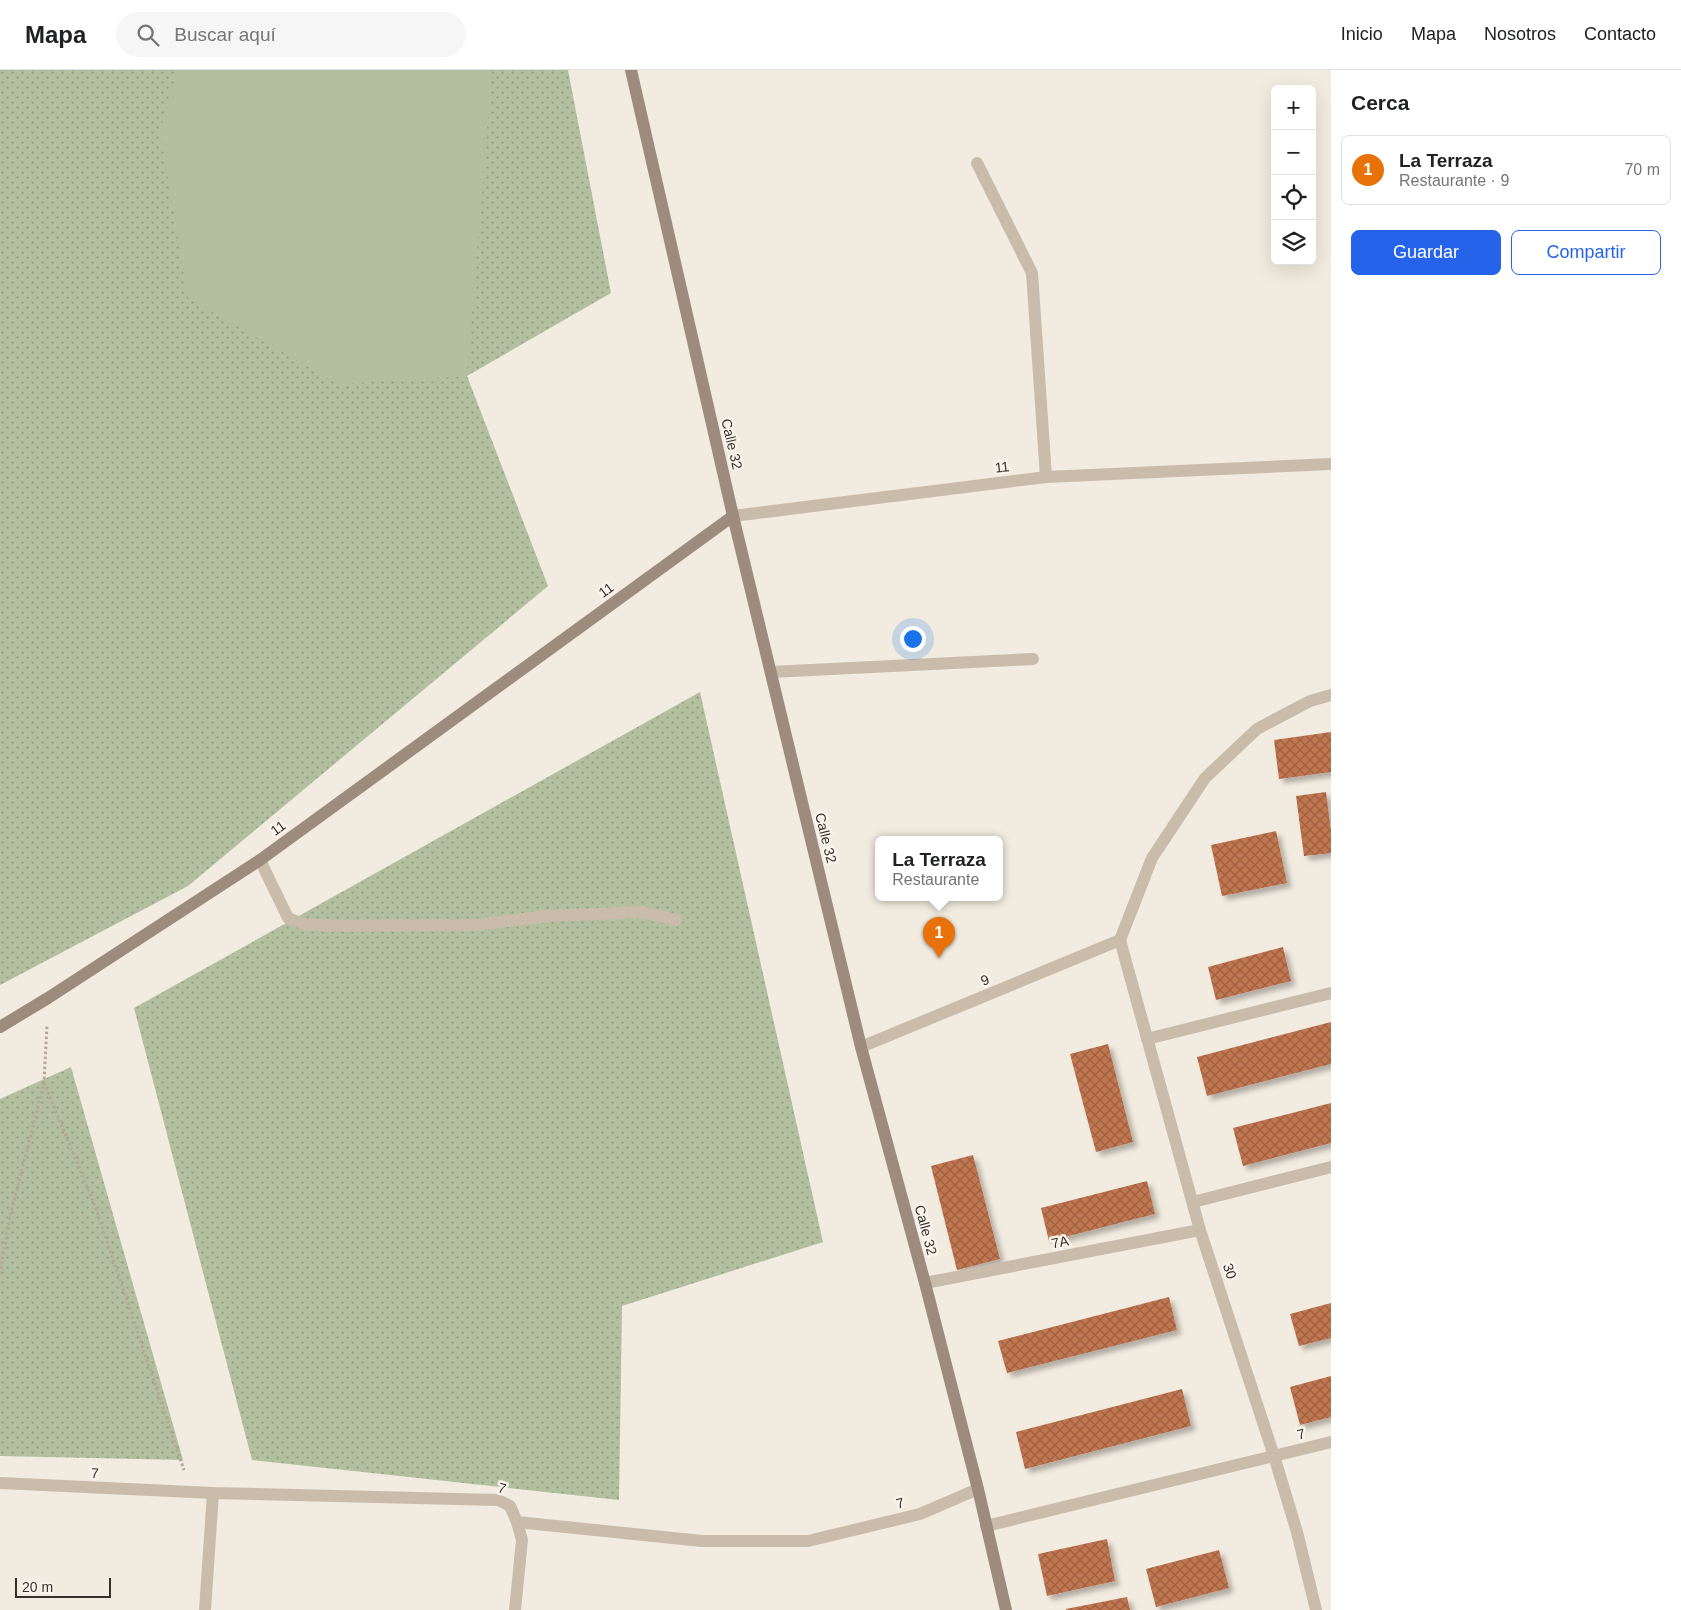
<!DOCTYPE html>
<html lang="es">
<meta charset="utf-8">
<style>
body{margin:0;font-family:Arial,sans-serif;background:#f6f6f6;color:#202124}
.controls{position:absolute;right:15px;top:15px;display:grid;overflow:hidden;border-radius:8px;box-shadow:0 5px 20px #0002}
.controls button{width:45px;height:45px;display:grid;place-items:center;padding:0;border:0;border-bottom:1px solid #e0e0e0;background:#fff;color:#202124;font:25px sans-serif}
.scale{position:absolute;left:15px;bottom:12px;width:96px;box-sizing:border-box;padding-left:5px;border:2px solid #38302a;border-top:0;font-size:14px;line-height:18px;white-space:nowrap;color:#38302a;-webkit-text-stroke:4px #f9f4eb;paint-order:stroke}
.you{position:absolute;left:912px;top:568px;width:18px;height:18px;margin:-12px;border:4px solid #fff;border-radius:50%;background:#1a73e8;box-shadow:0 0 0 8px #1a73e833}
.badge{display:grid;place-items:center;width:32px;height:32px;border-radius:50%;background:#2563eb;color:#fff;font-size:16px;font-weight:700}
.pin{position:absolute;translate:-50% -41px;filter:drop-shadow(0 1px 2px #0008)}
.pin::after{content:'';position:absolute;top:26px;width:18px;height:15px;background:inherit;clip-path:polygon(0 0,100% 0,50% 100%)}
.popup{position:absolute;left:875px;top:766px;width:128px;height:65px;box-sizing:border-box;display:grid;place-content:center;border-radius:8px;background:#fff;filter:drop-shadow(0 1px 4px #0005);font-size:16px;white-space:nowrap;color:#757577}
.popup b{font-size:19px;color:#202124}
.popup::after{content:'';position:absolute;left:50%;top:100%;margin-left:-10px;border:10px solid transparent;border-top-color:#fff}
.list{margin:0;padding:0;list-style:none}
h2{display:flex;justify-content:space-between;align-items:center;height:65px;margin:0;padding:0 20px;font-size:21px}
h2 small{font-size:16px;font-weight:400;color:#757577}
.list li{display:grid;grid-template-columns:32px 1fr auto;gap:15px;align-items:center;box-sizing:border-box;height:70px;margin:0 10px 10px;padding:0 10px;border:1px solid #e0e0e0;border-radius:8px}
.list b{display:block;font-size:19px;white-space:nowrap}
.list p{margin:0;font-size:16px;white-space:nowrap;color:#757577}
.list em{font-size:16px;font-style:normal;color:#757577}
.actions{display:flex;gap:10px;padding:15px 20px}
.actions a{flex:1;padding:11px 0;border:1px solid #2563eb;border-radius:8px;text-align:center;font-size:18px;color:#2563eb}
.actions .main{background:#2563eb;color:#fff}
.icon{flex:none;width:28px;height:28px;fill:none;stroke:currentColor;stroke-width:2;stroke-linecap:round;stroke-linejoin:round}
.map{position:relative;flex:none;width:1331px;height:1540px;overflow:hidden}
header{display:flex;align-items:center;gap:30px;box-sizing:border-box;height:70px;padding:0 25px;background:#fff;border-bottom:1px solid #e0e0e0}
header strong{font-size:24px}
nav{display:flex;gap:28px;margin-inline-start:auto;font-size:18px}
.search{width:350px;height:45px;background:#f6f6f6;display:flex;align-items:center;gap:12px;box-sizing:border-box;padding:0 18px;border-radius:28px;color:#757577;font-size:19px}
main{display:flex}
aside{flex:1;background:#fff}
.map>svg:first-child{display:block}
.grass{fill:url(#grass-dots)}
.garden{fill:#b2c0a0}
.building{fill:url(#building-cross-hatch);filter:url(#shadow)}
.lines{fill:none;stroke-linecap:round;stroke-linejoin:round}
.path{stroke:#b5a696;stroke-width:3;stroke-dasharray:2.5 2.5;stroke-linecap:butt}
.lane{stroke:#c9bcab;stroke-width:12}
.street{stroke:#c9bcab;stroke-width:12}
.secondary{stroke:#9d8c7d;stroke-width:12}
.labels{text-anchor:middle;stroke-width:5;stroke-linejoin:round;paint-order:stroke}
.street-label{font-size:14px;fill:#38302a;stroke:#f9f4eb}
</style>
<header>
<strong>Mapa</strong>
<div class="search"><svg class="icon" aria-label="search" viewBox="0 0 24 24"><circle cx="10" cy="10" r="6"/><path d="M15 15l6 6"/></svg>Buscar aquí</div>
<nav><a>Inicio</a><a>Mapa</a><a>Nosotros</a><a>Contacto</a></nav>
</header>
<main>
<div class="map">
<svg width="1331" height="1540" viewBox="0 0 1331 1540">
<defs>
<pattern id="grass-dots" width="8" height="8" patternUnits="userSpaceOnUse" patternTransform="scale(1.25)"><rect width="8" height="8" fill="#b2c0a0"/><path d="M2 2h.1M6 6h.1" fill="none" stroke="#929c83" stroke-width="1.8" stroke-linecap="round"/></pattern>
<pattern id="building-cross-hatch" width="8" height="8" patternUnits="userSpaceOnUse" patternTransform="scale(1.25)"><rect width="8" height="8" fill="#c0764f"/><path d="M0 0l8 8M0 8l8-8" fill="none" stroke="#9d6142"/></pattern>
<filter id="shadow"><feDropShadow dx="4.5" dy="4.5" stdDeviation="2.5" flood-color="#0004"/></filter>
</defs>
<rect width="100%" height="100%" fill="#f2ebdf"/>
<g class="grass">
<polygon points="0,0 568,0 611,223 467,306 548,516 188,816 0,915"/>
<polygon points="700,622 823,1172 622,1236 619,1430 252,1390 134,938"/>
<polygon points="71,997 183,1390 0,1386 0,1029"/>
</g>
<polygon class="garden" points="178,0 492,0 467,306 338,314 188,228 160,61"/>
<g class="building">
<polygon points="1331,662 1331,702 1279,709 1274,670"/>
<polygon points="1326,722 1331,761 1331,783 1304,786 1296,726"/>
<polygon points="1276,761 1287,813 1222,826 1211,775"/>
<polygon points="1283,877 1291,911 1216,930 1208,897"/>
<polygon points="1331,952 1331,994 1207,1026 1197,987"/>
<polygon points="1108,974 1133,1072 1096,1082 1070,984"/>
<polygon points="1331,1033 1331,1073 1243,1096 1233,1058"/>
<polygon points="973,1085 1000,1189 957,1200 931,1096"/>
<polygon points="1147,1111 1155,1144 1049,1171 1041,1138"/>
<polygon points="1169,1227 1177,1260 1007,1303 998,1271"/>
<polygon points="1331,1233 1331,1268 1299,1276 1290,1244"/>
<polygon points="1331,1306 1331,1347 1300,1355 1290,1317"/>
<polygon points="1182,1319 1191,1356 1025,1399 1016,1362"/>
<polygon points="1107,1469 1115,1511 1047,1526 1038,1484"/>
<polygon points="1219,1480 1229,1518 1156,1537 1146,1499"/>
<polygon points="1127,1527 1130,1540 1066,1540 1066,1539"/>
</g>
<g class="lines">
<g class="path">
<polyline points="44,1013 95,1136 184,1400"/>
<polyline points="0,1204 10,1147 44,1013 47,955"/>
</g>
<g class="lane">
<polyline points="977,93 1032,203 1046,407"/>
<polyline points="260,790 288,848 304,854 333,856 475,855 548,846 642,842 676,850"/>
<polyline points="517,1452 702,1471 808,1471 920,1444 978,1419"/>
</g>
<g class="street">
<polyline points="733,446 1046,407 1331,394"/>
<polyline points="771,602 1033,589"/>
<polyline points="1120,870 1200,1160 1274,1386 1297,1462 1316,1540"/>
<polyline points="1120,870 1152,788 1205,708 1257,659 1310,631 1331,625"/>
<polyline points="1147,969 1331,923"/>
<polyline points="861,977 1120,870"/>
<polyline points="1193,1132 1331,1097"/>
<polyline points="925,1213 1200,1160"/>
<polyline points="0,1413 213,1423 498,1430 510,1436 517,1452 522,1470 515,1540"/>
<polyline points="986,1456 1331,1372"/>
<polyline points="205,1540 213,1423"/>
</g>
<g class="secondary">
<polyline points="631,0 733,446 861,977 925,1213 978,1419 1006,1540"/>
<polyline points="0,957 48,928 260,790 733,446"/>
</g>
</g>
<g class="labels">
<g class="street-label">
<text transform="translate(732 374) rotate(77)" y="5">Calle 32</text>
<text transform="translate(1002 397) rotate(-7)" y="5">11</text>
<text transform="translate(606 520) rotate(-36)" y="5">11</text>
<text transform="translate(278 758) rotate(-36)" y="5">11</text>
<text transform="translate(826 768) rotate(76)" y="5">Calle 32</text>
<text transform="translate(985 910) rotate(-23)" y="5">9</text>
<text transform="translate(926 1160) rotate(75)" y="5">Calle 32</text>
<text transform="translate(1060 1172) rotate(-11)" y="5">7A</text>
<text transform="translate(1230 1201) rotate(72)" y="5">30</text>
<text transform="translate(1301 1364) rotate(-14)" y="5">7</text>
<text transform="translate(95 1403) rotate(3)" y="5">7</text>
<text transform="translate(502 1418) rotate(16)" y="5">7</text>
<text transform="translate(900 1433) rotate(-14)" y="5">7</text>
</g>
</g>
</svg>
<div class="controls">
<button>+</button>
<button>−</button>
<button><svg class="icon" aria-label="locate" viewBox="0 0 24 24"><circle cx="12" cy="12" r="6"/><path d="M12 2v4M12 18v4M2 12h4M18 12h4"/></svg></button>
<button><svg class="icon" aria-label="layers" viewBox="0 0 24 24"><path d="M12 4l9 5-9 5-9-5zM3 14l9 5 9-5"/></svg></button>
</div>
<div class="scale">20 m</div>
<div class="you"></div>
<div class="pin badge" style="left:939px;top:888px;background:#e8710a">1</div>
<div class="popup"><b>La Terraza</b>Restaurante</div>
</div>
<aside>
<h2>Cerca<small></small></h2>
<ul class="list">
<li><span class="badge" style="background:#e8710a">1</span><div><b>La Terraza</b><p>Restaurante · 9</p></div><em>70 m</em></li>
</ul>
<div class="actions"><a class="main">Guardar</a><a>Compartir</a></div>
</aside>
</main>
